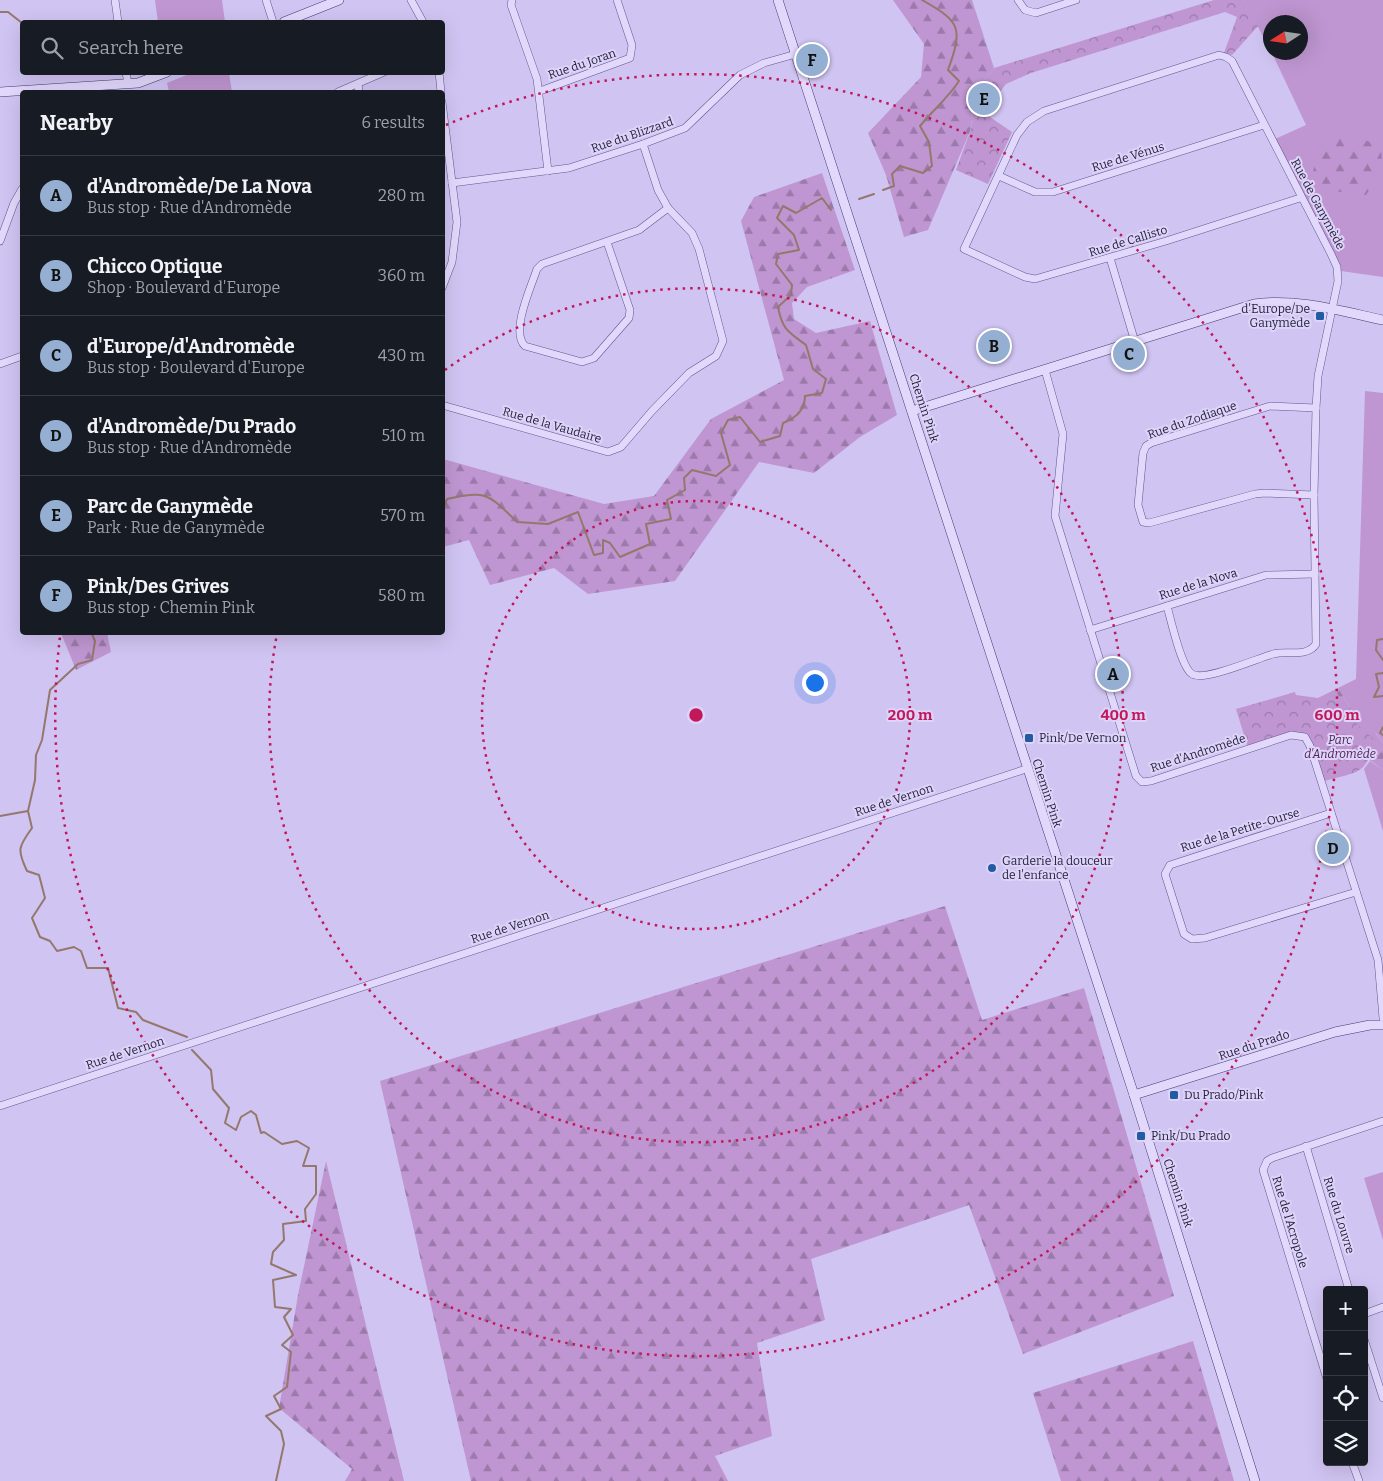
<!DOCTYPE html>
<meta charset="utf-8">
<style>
body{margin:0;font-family:Bitter,serif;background:#242831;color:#f1f3f6}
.controls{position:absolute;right:15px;bottom:15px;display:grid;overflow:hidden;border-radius:5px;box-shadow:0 5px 20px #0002}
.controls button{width:45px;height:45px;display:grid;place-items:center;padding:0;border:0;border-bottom:1px solid #363941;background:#171b24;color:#f1f3f6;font:25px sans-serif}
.compass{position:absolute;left:1263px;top:15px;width:45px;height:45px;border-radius:50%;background:#171b24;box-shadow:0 5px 20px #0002;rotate:258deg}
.you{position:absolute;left:814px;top:682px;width:18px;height:18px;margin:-12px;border:4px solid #fff;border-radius:50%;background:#1a73e8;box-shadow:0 0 0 8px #1a73e833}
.badge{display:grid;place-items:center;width:32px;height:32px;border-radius:50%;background:#94afd1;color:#111;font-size:16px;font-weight:700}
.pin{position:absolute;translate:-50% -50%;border:2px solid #fff;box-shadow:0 1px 5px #0006}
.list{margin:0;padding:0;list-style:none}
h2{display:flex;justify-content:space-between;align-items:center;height:65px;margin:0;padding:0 20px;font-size:21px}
h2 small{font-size:16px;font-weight:400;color:#9ea1a6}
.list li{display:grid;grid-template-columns:32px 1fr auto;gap:15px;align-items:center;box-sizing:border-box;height:80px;padding:0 20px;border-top:1px solid #363941}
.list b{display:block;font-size:19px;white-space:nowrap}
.list p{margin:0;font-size:16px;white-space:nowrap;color:#9ea1a6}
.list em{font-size:16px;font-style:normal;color:#9ea1a6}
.icon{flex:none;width:28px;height:28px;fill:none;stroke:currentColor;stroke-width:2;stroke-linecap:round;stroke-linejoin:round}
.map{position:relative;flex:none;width:1383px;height:1481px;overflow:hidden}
.search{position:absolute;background:#171b24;box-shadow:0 5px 20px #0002;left:20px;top:20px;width:425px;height:55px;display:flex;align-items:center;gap:12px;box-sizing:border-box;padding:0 18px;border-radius:5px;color:#9ea1a6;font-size:19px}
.panel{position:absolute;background:#171b24;box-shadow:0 5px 20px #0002;left:20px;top:90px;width:425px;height:545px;border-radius:5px}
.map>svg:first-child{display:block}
.grass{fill:#bf96d1}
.forest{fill:url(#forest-firs)}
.park{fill:url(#park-crowns)}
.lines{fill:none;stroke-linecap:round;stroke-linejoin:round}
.stream{stroke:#94786b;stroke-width:2}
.street-casing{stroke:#5e588e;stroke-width:8}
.secondary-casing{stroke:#3f3b70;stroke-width:10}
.street{stroke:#e2d8fc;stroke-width:7}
.secondary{stroke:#e2d8fc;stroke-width:9}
.ring{fill:none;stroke:#c2185b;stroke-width:2.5;stroke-dasharray:2.5 5}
.poi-dot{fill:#235ba3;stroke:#ded4f8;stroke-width:2}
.labels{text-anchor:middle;stroke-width:4;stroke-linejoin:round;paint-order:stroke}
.street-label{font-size:12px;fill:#1f1d3d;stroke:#ded4f8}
.poi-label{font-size:12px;fill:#1f1d3d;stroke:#ded4f8;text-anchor:start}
.park-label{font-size:12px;font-style:italic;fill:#51225b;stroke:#ded4f8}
.centre{fill:#c2185b;stroke:#ded4f8;stroke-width:2.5}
.ring-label{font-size:15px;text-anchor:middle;font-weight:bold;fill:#c2185b;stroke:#ded4f8;stroke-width:4;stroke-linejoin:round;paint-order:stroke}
</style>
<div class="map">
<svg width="1383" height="1481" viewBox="0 0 1383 1481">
<defs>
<pattern id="forest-firs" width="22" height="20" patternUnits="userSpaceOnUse" patternTransform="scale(1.25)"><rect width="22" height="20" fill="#bf96d1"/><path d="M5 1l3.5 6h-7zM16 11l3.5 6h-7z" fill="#9b7aab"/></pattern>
<pattern id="park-crowns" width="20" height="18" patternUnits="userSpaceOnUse" patternTransform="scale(1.25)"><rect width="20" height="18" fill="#bf96d1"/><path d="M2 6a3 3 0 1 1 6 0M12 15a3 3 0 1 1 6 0" fill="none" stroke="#9b7aab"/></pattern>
</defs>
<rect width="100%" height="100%" fill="#d0c4f2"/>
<g class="grass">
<polygon points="155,0 222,0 225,22 158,22"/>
<polygon points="1244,0 1383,0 1383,277 1341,271 1275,139 1306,125 1272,53 1300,52 1300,22 1270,22 1270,50"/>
<polygon points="194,72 229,73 232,92 169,92 167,83"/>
<polygon points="1365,391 1383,393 1383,743 1377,734 1356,717 1338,688 1356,679"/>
<polygon points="1370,761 1383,770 1383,831 1364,769"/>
<polygon points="1383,1172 1383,1240 1364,1178"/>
</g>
<g class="forest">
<polygon points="893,0 972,0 994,68 975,91 971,129 928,230 904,237 886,175 868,133 921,77 924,44"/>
<polygon points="1348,134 1376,144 1381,149 1383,173 1377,178 1366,195 1325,190 1313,173 1315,162 1312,158 1321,145"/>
<polygon points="822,173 855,270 807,287 792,303 794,319 816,333 870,321 897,415 860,437 814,473 759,462 675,581 588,594 554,568 490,585 469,540 443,547 443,459 604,504 654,496 711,419 784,380 741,221 754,197"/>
<polygon points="61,633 107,633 111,652 76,670"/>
<polygon points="1338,688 1356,717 1372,728 1383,743 1383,770 1367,758 1318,698"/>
<polygon points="945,906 982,1020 1084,988 1174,1296 1023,1354 969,1205 811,1259 825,1320 757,1343 772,1436 715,1456 728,1481 471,1481 380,1081"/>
<polygon points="326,1161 404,1481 345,1481 352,1469 279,1408 298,1295"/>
<polygon points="1193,1341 1234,1481 1061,1481 1033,1393"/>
</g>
<g class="park">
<polygon points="1214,0 1244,0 1259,25 1232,55 1224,53 1237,17 1225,12 1031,73 1006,84 984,113 1012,132 988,184 956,170 971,129 975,91 994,68"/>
<path d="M1295 692 1296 695 1318 698 1337 693 1350 718 1376 741C1364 778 1356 771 1322 782L1310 746 1301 735 1248 748 1236 709Z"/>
</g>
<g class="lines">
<g class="stream">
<polyline points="0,12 8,12 22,23"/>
<path d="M883 190 894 186 892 174 900 166 923 173 932 166 929 142 920 126C933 110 948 98 959 81L948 70C963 28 961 22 922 0"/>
<polyline points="859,199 874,194"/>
<path d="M442 510 447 499C488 490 488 494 517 522L548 524 578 512 594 555 603 553V540L610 543 620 557 650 544 646 524 671 519 667 500 685 490 684 478 692 470 716 476 730 465 721 433 728 420 740 417 760 442 780 436 783 423C796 418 805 410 805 396L822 393 826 379 813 369 806 345C788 332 782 329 778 307L791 295 792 285 776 264 778 254 799 250 794 235 777 218 783 206 796 213 822 198 831 210"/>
<path d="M91 632 95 641 92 660 78 664 50 690 42 740 36 755 35 780 28 811 32 828C18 847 17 850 27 871L39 875 45 898 32 918 40 937 50 941 57 951 74 947 81 951 87 968H108L118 1008 136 1012 143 1020 187 1037"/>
<polyline points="1383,639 1377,640 1376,650 1383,660"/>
<polyline points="1383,673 1376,674 1379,687 1374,697 1383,696"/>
<polyline points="1383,727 1380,733 1383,735"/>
<polyline points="0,816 28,811"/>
<polyline points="192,1050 211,1070 213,1089 229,1108 225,1123 236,1130 241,1117 251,1111 256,1115 261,1133 264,1132 282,1144 297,1141 309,1148 303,1166 316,1166 316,1194 305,1209 306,1221 283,1224 284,1240 273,1252 271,1264 296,1275 273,1280 275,1307 291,1309 284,1317 293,1335 282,1345 291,1352 287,1387 274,1396 281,1409 266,1416 281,1431 284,1444 276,1481"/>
</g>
<defs>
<g id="street">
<polyline points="115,0 118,22"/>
<polyline points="266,0 273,22"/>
<polyline points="411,0 423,22"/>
<polyline points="512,0 511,5 537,79 548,171"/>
<polyline points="1018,0 1025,10 1036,13 1076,0"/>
<polyline points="126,72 128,84"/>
<polyline points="439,72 441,92"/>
<polyline points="358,84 359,92"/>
<polyline points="540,91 630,58 632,45 617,0"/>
<polyline points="338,92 384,72"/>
<polyline points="442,102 457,222 452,262 442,288"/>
<polyline points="999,176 1035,192 1053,192 1264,125"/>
<polyline points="452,183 569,168 643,144 685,128 740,75 764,63 796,54"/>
<polyline points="0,241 14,203 22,189"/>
<path d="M607 242 630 310 629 318 594 358 582 362 525 346C510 332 531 287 537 269L542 264 639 230 668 208"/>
<polyline points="1110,258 1135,342"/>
<polyline points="0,364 22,356"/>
<polyline points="1045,370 1063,434 1055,516 1136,776 1142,782 1151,781 1291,735 1305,737 1310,746 1378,960 1383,1018"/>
<polyline points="442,405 608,452 621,447 652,411 689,373 716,356 723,341 699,249 692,233 668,208 658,190 643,144"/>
<polyline points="1314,495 1265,493 1255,494 1149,523 1143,522 1138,505 1143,453 1146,446 1151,443 1270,406 1316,408"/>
<path d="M1167 606C1171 620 1181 667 1192 674 1204 682 1258 658 1273 654 1287 650 1307 658 1316 644L1314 495 1316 408 1318 376 1338 281 1337 267 1331 254 1232 61 1226 57 1219 55 1044 111 1027 122 1017 135 964 249 1025 277 1035 279 1166 241 1300 198"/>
<polyline points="1090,630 1266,575 1315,574"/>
<polyline points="1331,813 1170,865 1165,874 1184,934 1192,939 1205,938 1356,892"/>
<polyline points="0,1106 1026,769"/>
<polyline points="1306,1146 1349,1290"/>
<polyline points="1364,1314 1383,1307"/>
<polyline points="1364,1339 1383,1398"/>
<polyline points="1327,1379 1263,1170 1267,1161 1272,1158 1383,1121"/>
<polyline points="1352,1462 1359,1481"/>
</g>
<g id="secondary">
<polyline points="778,0 1134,1095 1255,1481"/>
<polyline points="284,22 339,0"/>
<polyline points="0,92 138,83 167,72"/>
<path d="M912 411 1254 304C1297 298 1341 311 1383 320"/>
<polyline points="1134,1095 1335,1032 1370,1025 1383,1025"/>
</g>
</defs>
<use href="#street" class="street-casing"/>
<use href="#secondary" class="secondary-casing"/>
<use href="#street" class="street"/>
<use href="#secondary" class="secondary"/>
</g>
<g class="ring">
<circle cx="696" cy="715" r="214"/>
<path d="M445 370A427 427 0 1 1 277 634"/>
<path d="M446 125A641 641 0 1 1 60 637"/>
</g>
<g class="poi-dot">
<rect x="1315" y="311" width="10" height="10" rx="2.5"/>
<rect x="1024" y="733" width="10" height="10" rx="2.5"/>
<circle cx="992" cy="868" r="5"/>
<rect x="1169" y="1090" width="10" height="10" rx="2.5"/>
<rect x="1136" y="1131" width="10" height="10" rx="2.5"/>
</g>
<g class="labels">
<g class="street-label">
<text transform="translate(582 64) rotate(-19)" y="4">Rue du Joran</text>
<text transform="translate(632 135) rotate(-19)" y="4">Rue du Blizzard</text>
<text transform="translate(1128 157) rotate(-17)" y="4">Rue de Vénus</text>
<text transform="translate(1318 204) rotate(62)" y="4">Rue de Ganymède</text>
<text transform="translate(1128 241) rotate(-17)" y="4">Rue de Callisto</text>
<text transform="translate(924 408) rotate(72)" y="4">Chemin Pink</text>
<text transform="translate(1192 420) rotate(-19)" y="4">Rue du Zodiaque</text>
<text transform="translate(552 425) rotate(16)" y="4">Rue de la Vaudaire</text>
<text transform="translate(1198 584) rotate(-17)" y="4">Rue de la Nova</text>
<text transform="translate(1198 753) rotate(-18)" y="4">Rue d'Andromède</text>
<text transform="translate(1047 793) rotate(72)" y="4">Chemin Pink</text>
<text transform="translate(894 800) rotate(-18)" y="4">Rue de Vernon</text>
<text transform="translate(1240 830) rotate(-17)" y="4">Rue de la Petite-Ourse</text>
<text transform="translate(510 927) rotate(-18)" y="4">Rue de Vernon</text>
<text transform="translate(1254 1045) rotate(-18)" y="4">Rue du Prado</text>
<text transform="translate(125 1053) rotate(-18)" y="4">Rue de Vernon</text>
<text transform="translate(1178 1193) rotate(72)" y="4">Chemin Pink</text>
<text transform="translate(1339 1215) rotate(73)" y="4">Rue du Louvre</text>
<text transform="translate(1290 1222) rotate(73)" y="4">Rue de l'Acropole</text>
</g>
<g class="poi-label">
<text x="1310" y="313" text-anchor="end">d'Europe/De<tspan x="1310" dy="14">Ganymède</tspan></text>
<text x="1039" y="742">Pink/De Vernon</text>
<text x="1002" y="865">Garderie la douceur<tspan x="1002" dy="14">de l'enfance</tspan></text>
<text x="1184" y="1099">Du Prado/Pink</text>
<text x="1151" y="1140">Pink/Du Prado</text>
</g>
<g class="park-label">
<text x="1340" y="744">Parc<tspan x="1340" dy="14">d'Andromède</tspan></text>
</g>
</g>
<circle cx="696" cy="715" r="8" class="centre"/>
<g class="ring-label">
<text x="910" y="720">200 m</text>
<text x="1123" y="720">400 m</text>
<text x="1337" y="720">600 m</text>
</g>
</svg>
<div class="controls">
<button>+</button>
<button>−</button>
<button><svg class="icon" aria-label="locate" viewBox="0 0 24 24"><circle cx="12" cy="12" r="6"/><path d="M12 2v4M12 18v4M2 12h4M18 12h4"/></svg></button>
<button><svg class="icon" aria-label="layers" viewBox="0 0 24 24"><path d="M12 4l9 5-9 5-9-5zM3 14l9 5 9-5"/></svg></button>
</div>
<svg class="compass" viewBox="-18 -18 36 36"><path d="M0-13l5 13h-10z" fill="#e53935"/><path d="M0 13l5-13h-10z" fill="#9ea1a6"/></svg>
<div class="you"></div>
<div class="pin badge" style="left:1113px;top:674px">A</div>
<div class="pin badge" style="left:994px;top:346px">B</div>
<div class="pin badge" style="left:1129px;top:354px">C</div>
<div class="pin badge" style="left:1333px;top:848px">D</div>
<div class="pin badge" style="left:984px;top:99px">E</div>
<div class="pin badge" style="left:812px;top:60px">F</div>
<div class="search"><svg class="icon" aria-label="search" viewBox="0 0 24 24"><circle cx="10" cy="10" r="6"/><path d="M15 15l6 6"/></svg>Search here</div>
<section class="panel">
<h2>Nearby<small>6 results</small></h2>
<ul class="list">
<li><span class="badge">A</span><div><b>d'Andromède/De La Nova</b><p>Bus stop · Rue d'Andromède</p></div><em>280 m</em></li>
<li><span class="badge">B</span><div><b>Chicco Optique</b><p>Shop · Boulevard d'Europe</p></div><em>360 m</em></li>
<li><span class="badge">C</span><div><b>d'Europe/d'Andromède</b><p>Bus stop · Boulevard d'Europe</p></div><em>430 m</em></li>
<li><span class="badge">D</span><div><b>d'Andromède/Du Prado</b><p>Bus stop · Rue d'Andromède</p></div><em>510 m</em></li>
<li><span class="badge">E</span><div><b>Parc de Ganymède</b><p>Park · Rue de Ganymède</p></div><em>570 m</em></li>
<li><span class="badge">F</span><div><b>Pink/Des Grives</b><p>Bus stop · Chemin Pink</p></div><em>580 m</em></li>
</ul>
</section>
</div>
